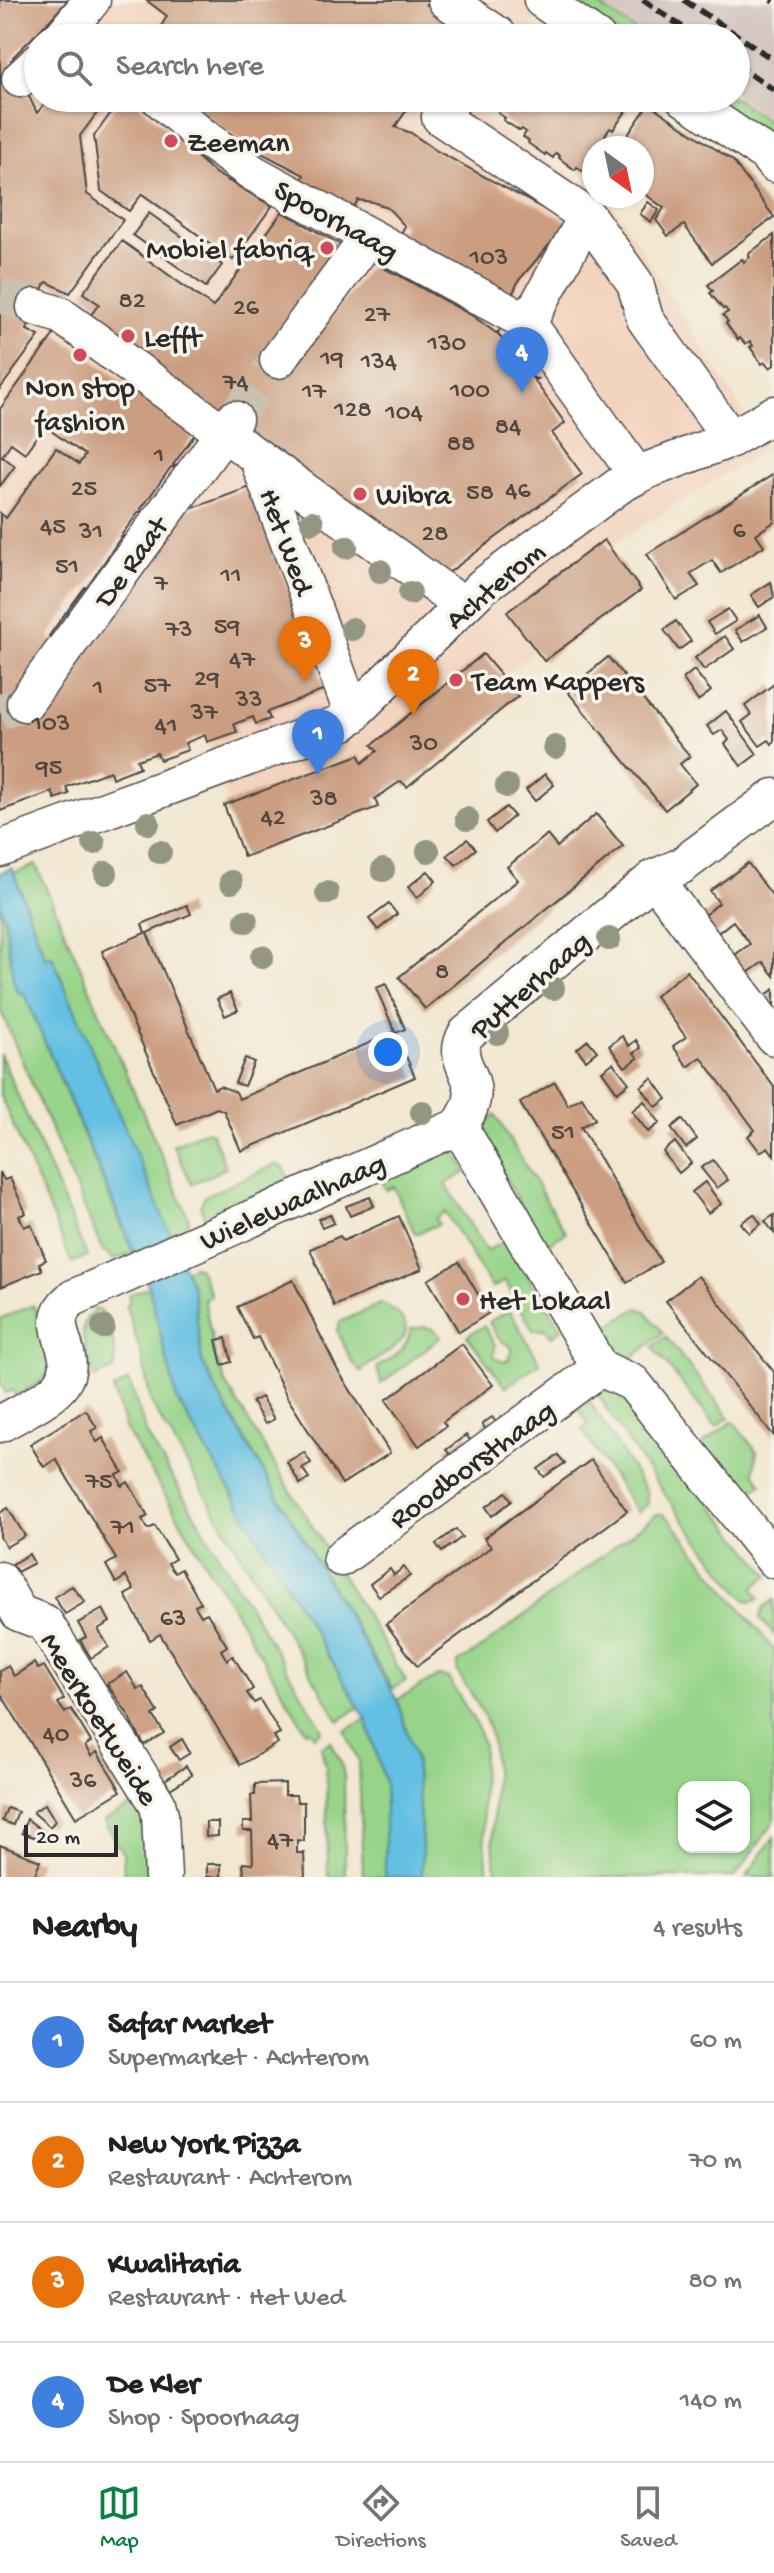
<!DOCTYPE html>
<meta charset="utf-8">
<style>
body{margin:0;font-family:"Gochi Hand",sans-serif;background:#f6f6f6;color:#202124}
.controls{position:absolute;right:24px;bottom:24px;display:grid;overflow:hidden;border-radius:16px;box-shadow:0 2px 6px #0004}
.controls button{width:72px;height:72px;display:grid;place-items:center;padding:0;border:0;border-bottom:2px solid #e0e0e0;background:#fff;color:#202124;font:40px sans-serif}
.compass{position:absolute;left:582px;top:136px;width:72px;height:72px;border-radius:50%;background:#fff;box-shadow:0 2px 6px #0004;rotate:147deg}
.scale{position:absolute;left:24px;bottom:20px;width:94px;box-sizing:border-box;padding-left:8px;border:4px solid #2b2b2b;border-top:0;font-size:22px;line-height:28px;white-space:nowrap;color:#2b2b2b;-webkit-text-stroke:6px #f7f3e8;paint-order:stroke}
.you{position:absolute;left:388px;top:1052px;width:28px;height:28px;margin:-20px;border:6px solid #fff;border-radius:50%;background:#1a73e8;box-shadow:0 0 0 12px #1a73e833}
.badge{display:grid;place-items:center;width:52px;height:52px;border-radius:50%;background:#0b8043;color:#fff;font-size:26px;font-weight:700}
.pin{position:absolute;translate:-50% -66px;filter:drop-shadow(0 2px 4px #0008)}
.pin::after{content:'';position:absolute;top:42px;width:28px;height:24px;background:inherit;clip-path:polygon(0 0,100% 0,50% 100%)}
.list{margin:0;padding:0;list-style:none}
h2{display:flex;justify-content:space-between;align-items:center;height:104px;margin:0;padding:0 32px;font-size:34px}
h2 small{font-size:26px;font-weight:400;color:#757577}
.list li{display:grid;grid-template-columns:52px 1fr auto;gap:24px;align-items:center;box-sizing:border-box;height:120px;padding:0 32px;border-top:2px solid #e0e0e0}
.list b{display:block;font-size:30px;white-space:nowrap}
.list p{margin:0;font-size:26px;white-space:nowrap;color:#757577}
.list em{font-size:26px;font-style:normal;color:#757577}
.icon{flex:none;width:44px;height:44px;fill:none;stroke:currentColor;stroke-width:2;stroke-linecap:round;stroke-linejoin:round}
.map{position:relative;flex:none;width:774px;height:1877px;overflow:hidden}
.search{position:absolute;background:#fff;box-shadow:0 2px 6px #0004;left:24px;right:24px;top:24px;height:88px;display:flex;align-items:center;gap:20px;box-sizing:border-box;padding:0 28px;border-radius:44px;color:#757577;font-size:30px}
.sheet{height:584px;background:#fff}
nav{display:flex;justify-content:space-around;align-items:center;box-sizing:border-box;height:112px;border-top:2px solid #e0e0e0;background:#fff;font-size:22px;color:#757577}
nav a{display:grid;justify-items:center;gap:4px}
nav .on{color:#0b8043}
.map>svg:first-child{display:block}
.built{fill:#f3d4bf}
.industrial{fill:#cfc0bb}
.green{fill:#97d489;stroke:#61805a;stroke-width:2;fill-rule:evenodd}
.water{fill:#64c0e2;stroke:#487686;stroke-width:2}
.building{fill:#cb9e81}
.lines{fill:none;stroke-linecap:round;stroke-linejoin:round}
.minor-tunnel{stroke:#cac1af;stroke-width:36;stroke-dasharray:36 18;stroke-linecap:butt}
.minor-casing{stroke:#494744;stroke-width:39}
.minor{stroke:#fff;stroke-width:36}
.rail{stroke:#2b2b2b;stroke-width:6;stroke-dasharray:12 6;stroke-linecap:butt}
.tree{fill:#939782}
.poi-dot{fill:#d1495b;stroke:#f7f3e8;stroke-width:3}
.labels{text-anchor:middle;stroke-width:7;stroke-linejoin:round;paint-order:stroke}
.number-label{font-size:26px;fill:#534840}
.poi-label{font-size:30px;fill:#2b2b2b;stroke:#f7f3e8;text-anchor:start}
.street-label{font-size:30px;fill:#2b2b2b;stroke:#f7f3e8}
</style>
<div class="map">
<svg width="774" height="1877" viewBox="0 0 774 1877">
<rect width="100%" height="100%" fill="#f7f3e8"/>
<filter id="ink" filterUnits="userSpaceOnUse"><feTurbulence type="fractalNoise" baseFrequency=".0125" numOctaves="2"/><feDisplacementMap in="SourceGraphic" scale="16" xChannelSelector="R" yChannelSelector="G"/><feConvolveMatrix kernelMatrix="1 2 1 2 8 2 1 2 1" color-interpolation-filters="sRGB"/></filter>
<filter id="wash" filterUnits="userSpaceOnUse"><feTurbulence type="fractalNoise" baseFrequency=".006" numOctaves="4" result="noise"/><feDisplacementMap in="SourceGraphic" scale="32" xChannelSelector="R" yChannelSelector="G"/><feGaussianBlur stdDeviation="1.8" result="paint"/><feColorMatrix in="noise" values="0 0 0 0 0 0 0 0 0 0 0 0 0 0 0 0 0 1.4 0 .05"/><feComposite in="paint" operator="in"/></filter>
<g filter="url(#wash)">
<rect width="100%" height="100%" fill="#f2e7d0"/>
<polygon class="built" points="0,0 553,0 525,38 38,38 38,98 482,98 475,110 594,191 594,196 601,196 613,205 766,448 606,549 626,578 395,764 235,826 198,716 0,791"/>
<polygon class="industrial" points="595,0 774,0 774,122 736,96 736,38 650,38"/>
<g class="green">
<polygon points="566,0 591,0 647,38 622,38"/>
<polygon points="711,98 735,98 774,125 774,147"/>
<polygon points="36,865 189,1219 187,1228 170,1236 52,957 46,959 14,873"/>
<path d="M0 905C11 933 7 965 18 992L24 993 133 1252 114 1260 107 1252H103L0 1009Z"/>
<polygon points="0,1054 87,1256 72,1263 0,1095"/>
<polygon points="495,1115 566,1233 544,1246 478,1130"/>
<polygon points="207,1130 212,1133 226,1168 192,1184 173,1145"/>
<polygon points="453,1149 468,1171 446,1184 486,1251 505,1241 562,1329 552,1336 546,1329 533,1330 505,1281 492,1288 445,1212 435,1219 439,1224 415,1234 394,1187 386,1190 379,1172"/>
<polygon points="276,1164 284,1168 295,1191 209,1228 200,1206 205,1196"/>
<polygon points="193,1266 199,1268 211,1295 204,1300 215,1354 226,1384 406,1681 392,1689 217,1392 202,1361 193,1288 185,1270"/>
<polygon points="149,1287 177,1400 359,1707 339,1721 151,1403 142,1357 126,1306 130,1302 128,1295"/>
<path d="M382 1303C439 1335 379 1353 360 1372L351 1360 337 1331 340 1322Z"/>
<path d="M33 1305C42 1325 63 1359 44 1378 37 1385 25 1391 16 1396L13 1390 6 1393 0 1383V1319Z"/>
<polygon points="638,1308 646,1311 663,1333 629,1361 610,1359 594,1334"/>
<path d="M96 1309 101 1311C108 1328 120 1351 114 1369L95 1378 91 1371C87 1350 73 1322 96 1309Z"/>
<polygon points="509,1310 540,1363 506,1387 467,1336 484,1326 495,1345 494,1356 502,1362 508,1360 512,1352 511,1347 499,1339 489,1322"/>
<path d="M424 1327 433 1329 441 1337 381 1384 377 1367C394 1358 408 1349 411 1329Z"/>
<polygon points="666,1337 729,1417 716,1427 653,1347"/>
<polygon points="129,1381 147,1435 323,1730 315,1736 310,1730 306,1731 126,1430 113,1390"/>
<path d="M607 1387 618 1389 769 1575 753 1588 760 1598 753 1601 746 1600C692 1532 640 1465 596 1391Z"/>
<polygon points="587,1397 647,1493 647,1505 637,1512 582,1430 589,1424 577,1407"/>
<polygon points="733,1421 757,1452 754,1472 762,1484 741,1499 700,1446"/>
<path d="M657 1514H663L670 1520 774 1650V1822L735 1877H498C486 1829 501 1778 490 1732 484 1711 468 1690 457 1671L458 1662 476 1652ZM684 1787H744V1847H684Z"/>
<polygon points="774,1600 774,1635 760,1618 764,1607"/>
<polygon points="438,1676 448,1678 476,1724 483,1745 482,1804 488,1877 422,1877 422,1844 415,1758 397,1700"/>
<polygon points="366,1719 385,1782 385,1877 363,1877 359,1762 345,1731"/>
<polygon points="331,1741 341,1762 344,1776 345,1877 328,1877 326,1767 321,1747"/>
<polygon points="132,1805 144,1815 155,1877 124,1877 123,1854 104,1821"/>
<polygon points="774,1837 774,1877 746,1877"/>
</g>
<polygon class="water" points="12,868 45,958 52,956 193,1288 202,1361 217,1392 397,1700 415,1758 422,1844 422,1877 385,1877 385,1782 366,1719 177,1400 149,1287 24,993 18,992 13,979 5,919 0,905 0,873"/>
<g id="blocks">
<g class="building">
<polygon points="0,0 68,0 47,23 50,28 45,25 13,57 15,59 11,60 37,113 50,98 108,98 80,136 87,194 123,220 70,293 47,282 44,285 27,330 39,336 0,389"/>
<polygon points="146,0 429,0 426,4 471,38 152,38 154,34 156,35 167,16"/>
<polygon points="122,98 129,98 139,105 215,173 272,206 233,260 142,194 129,211 101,191 94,136"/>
<polygon points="182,98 415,98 395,127 411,133 437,151 570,223 556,249 549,245 519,280 510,299 399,237 405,226 388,208 373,202 358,200 351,211 300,183 304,175 246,145"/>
<polygon points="508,98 635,98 613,130 610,128 605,135 608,137 601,148 594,148 594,158 584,172 577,167 575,170 559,158 560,156 556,153 553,158 546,153 545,155 528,143 529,141 523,137 526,132 522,129 520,131 503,120 505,118 498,113"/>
<polygon points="649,104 733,161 774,217 712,263 684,225 668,236 656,220 664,208 642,192 642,148 619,148"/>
<polygon points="648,202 659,210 651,222 640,214"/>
<polygon points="282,212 298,220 300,219 300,222 341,245 264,350 293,371 305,355 303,353 306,353 338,310 336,307 339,308 373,262 397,275 400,274 400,276 447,302 449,298 449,303 473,316 496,333 499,331 498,334 533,378 537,379 534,380 565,423 552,433 582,474 448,573 158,368 159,364 138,349 136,353 112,335 113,331 90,316 99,304 83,293 122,241 213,307"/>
<polygon points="149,213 222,265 206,287 133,235"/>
<polygon points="774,235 774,365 770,368 765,362 762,364 750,347 753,346 750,341 745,344 740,338 738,340 726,323 728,322 723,315 728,312 725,308 723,309 710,293 713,291 708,285 742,259 744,262 750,257 748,254"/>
<polygon points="55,333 195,434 173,465 179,468 171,467 141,509 142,512 139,512 122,534 125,539 121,537 87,588 85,587 68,610 71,614 66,612 49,636 54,640 182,512 250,487 325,690 267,712 270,719 256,724 253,717 234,724 237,732 207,742 205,735 185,743 188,750 160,760 157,753 137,760 140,767 112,778 110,771 66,787 69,794 55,799 52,792 0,811 0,513 6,518 56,448 79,464 85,455 44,426 25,453 11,443 2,456 15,466 0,486 0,409"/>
<polygon points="774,474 774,522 756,534 764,546 721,573 712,560 690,574 699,586 676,600 647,554"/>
<polygon points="604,540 641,590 544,661 507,612"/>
<polygon points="771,582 774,597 759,607 751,595"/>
<polygon points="728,609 736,621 715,634 707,622"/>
<polygon points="760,615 767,627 743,642 735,630"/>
<polygon points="676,621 691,641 679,650 664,630"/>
<polygon points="725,636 734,649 704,670 695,658"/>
<polygon points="483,654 518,696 407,787 401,781 375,799 378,807 244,857 224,805 359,755 362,763 377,751 372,745"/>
<polygon points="608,657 690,756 680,764 696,784 665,810 567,691"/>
<polygon points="694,670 711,691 698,701 683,679"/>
<polygon points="774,684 774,742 772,744 769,740 760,746 742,722 751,715 745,706"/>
<polygon points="726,711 757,754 741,766 725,744 729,740 722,730 714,735 707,726"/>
<polygon points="545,774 554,785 535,801 526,790"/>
<polygon points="506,807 514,816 495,833 487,822"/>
<polygon points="596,814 623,846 425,1009 399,977 518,880 507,867 547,835 557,847"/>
<polygon points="467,839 476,849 456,865 447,855"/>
<polygon points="748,863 774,898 774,976 763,962 745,975 732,957 750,944 741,932 733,921 715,935 702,917 719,903 710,891"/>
<polygon points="428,871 436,881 417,898 408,887"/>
<polygon points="389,904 397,914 378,930 369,919"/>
<polygon points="187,905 191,914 147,933 214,1089 220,1086 236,1092 239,1099 395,1032 376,988 386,984 405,1029 396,1033 415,1077 241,1151 224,1111 217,1108 177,1125 102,951 145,933 142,924"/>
<polygon points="687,971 774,1087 774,1155 768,1147 760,1152 748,1136 755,1130 701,1057 688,1067 673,1046 686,1037 655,996"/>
<polygon points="774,989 774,1013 762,998"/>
<polygon points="230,993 238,1010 225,1016 217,999"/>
<polygon points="622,1036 629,1046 636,1040 641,1048 634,1053 638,1058 625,1067 609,1046"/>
<polygon points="588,1040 597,1051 586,1060 577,1049"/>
<polygon points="245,1058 254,1062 244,1086 235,1083"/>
<polygon points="613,1063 629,1083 617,1092 602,1071"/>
<polygon points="652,1078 667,1099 656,1107 641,1087"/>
<polygon points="555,1082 568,1105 582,1097 595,1119 581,1127 661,1262 627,1282 520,1103"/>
<polygon points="644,1101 660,1123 648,1132 632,1111"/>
<polygon points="682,1119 697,1139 686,1148 671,1128"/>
<polygon points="675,1142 691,1163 679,1173 663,1152"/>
<polygon points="713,1160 728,1180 717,1188 701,1168"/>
<polygon points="0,1172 4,1180 10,1178 26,1213 19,1216 24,1227 31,1224 46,1260 39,1263 42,1270 1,1287"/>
<polygon points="705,1182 721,1204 708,1213 692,1192"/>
<polygon points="370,1197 374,1206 350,1216 346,1206"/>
<polygon points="330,1214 334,1223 322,1228 318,1219"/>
<polygon points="754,1214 761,1224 749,1233 741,1223"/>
<polygon points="774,1215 774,1233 765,1221"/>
<polygon points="399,1216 422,1269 334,1306 310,1249 340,1236 343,1241"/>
<polygon points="459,1262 489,1313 459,1332 428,1280"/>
<polygon points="698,1276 774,1372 774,1436 666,1301"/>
<polygon points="293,1280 337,1369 390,1453 342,1484 287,1397 258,1337 253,1339 237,1307"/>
<polygon points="226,1338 232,1362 222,1365 216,1340"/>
<polygon points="462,1344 493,1385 443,1422 446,1426 419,1446 386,1400"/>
<polygon points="261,1397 274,1419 265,1424 252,1402"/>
<polygon points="86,1410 97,1428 91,1431 94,1437 97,1442 103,1438 123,1472 117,1475 122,1486 128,1482 148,1516 142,1519 148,1529 155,1526 175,1559 168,1563 171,1568 175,1573 181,1569 201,1603 195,1606 201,1616 207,1613 227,1646 221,1650 227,1660 233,1656 253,1689 247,1693 254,1703 260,1700 280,1733 274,1736 278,1743 240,1765 160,1634 150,1640 125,1595 134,1590 126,1576 116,1583 106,1565 116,1559 56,1459 44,1467 30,1444"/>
<polygon points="492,1417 498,1425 488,1432 482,1424"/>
<polygon points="466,1435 473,1443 453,1458 446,1450"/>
<polygon points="304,1452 311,1463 302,1468 309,1478 300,1484 287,1462"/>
<polygon points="558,1455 565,1463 544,1477 538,1469"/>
<polygon points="591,1460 627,1511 417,1666 386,1624 491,1547 484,1538"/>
<polygon points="506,1492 512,1501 492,1516 486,1507"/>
<polygon points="8,1508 25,1536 6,1547 0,1537 0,1513"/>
<polygon points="456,1529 462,1537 442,1552 436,1544"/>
<polygon points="29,1554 34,1563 17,1572 12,1564"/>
<polygon points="404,1567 410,1576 379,1596 370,1584 390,1569 394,1575"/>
<polygon points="72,1586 85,1602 65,1614 54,1597"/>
<polygon points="103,1609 110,1622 98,1629 109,1647 91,1658 80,1640 86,1637 78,1623"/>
<polygon points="34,1663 38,1669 44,1666 64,1699 58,1703 65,1713 71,1709 91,1742 85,1746 91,1756 97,1752 121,1791 76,1818 0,1692 0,1671 8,1666 14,1676"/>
<polygon points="127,1672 138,1690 143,1687 158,1712 153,1715 164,1733 144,1745 127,1713 107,1684"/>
<polygon points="182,1739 190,1753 179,1760 170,1747"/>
<polygon points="186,1766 192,1775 170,1789 165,1780"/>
<polygon points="285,1783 285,1795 296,1795 297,1802 304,1802 304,1841 297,1840 297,1853 304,1853 305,1877 244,1877 243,1863 253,1864 252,1831 243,1831 243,1822 252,1822 251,1795 255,1795 255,1784"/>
<polygon points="45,1804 55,1821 50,1827 33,1812"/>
<polygon points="7,1808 18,1812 13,1825 2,1821"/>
<polygon points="27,1819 45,1833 40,1839 22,1833"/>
<polygon points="206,1822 218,1822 218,1836 206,1837"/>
<polygon points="0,1845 40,1861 34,1877 0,1877"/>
<rect x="207" y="1864" width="14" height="13"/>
</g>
</g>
</g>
<g filter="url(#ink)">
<use href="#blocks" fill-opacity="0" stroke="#494744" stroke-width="2"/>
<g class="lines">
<g class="minor-tunnel">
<polyline points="0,295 35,307"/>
<polyline points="234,419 278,360"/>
<polyline points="0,712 25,703"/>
</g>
<defs>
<g id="minor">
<polyline points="446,0 498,35"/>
<polyline points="542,0 597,38"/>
<polyline points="61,38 92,0"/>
<polyline points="20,79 38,62"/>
<polyline points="159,98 198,133 253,173 528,323 637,475"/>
<polyline points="454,98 440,117 587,216 635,283 645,319 731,439"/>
<polyline points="684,98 766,154 774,164"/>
<polyline points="35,307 60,315 463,605"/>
<polyline points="528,323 587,216"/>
<polyline points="278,360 369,237"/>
<polyline points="257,457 353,715"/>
<polyline points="25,703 234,419"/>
<polyline points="0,849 344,722 483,586 620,485 646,471 731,439 774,414"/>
<polyline points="654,878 774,1037"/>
<polyline points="459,1126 600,1368 633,1383 774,1560"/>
<path d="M0 1424C17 1414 52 1398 62 1383 83 1352 37 1324 73 1298L459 1126C495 1077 446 1069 466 1034L654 878 681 866 774 797"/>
<polyline points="341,1558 600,1368"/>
<polyline points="0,1580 19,1613 45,1623 157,1803 160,1815 163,1877"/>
</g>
</defs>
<use href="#minor" class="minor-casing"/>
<use href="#minor" class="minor"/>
<g class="rail">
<polyline points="643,0 698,38"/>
<polyline points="684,0 774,60"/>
<polyline points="771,0 774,2"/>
<polyline points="736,64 774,90"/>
</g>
</g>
<g class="tree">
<circle cx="312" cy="522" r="12"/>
<circle cx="346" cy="547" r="12"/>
<circle cx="380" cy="571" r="12"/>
<circle cx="410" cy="593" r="12"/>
<circle cx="352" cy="629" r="12"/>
<circle cx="555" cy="747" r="12"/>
<circle cx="507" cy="786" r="12"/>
<circle cx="467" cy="819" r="12"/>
<circle cx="148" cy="823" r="12"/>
<circle cx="94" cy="843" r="12"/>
<circle cx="428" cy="851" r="12"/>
<circle cx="160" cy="852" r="12"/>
<circle cx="383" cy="870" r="12"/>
<circle cx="106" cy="873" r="12"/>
<circle cx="231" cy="882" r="12"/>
<circle cx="327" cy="893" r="12"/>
<circle cx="246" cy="921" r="12"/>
<circle cx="609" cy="939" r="12"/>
<circle cx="262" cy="957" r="12"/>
<circle cx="553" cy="988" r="12"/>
<circle cx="497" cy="1033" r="12"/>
<circle cx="422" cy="1112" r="12"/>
<circle cx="103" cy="1327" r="12"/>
</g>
</g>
<g class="poi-dot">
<circle cx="171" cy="141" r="8"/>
<circle cx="327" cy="248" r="8"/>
<circle cx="128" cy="336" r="8"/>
<circle cx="80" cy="355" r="8"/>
<circle cx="360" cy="494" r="8"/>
<circle cx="456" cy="680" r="8"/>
<circle cx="463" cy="1299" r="8"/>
</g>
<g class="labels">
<g class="number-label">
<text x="489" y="264">103</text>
<text x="132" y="307">82</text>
<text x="246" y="314">26</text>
<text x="377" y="321">27</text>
<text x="447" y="350">130</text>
<text x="332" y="365">19</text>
<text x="379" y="368">134</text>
<text x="236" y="389">74</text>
<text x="470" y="397">100</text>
<text x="314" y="398">17</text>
<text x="353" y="416">128</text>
<text x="404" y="419">104</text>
<text x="508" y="433">84</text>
<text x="461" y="450">88</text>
<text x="159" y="462">1</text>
<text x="84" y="495">25</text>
<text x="518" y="497">46</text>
<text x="480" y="499">58</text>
<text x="53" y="533">45</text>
<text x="739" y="537">6</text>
<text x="91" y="538">31</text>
<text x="435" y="540">28</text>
<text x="67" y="573">51</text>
<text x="231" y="582">11</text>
<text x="161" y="590">7</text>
<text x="227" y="633">59</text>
<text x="179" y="636">73</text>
<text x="242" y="666">47</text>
<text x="207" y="685">29</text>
<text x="157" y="692">57</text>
<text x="98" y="694">1</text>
<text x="249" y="706">33</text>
<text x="204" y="719">37</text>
<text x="51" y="730">103</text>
<text x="166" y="732">41</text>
<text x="424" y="750">30</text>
<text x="49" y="774">95</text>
<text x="324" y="805">38</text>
<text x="273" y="824">42</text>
<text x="442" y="978">8</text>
<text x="563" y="1139">51</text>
<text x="99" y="1488">75</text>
<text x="123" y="1534">71</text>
<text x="173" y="1625">63</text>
<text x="56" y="1741">40</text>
<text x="83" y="1787">36</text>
<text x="280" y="1847">47</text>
</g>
<g class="poi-label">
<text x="187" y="151">Zeeman</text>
<text x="311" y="258" text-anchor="end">Mobiel fabriq</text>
<text x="144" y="346">Lefft</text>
<text x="80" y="396" text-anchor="middle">Non stop<tspan x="80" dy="34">fashion</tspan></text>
<text x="376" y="504">Wibra</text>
<text x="472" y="690">Team Kappers</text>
<text x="479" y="1309">Het Lokaal</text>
</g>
<g class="street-label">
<text transform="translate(337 219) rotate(29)" y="10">Spoorhaag</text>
<text transform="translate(288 541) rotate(70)" y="10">Het Wed</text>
<text transform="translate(130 561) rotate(-54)" y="10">De Raat</text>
<text transform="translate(494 584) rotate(-40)" y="10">Achterom</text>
<text transform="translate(529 984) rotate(-41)" y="10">Putterhaag</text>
<text transform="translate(292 1200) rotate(-24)" y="10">Wielewaalhaag</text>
<text transform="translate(471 1463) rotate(-36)" y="10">Roodborsthaag</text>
<text transform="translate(101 1718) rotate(58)" y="10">Meerkoetweide</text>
</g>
</g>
</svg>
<div class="controls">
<button><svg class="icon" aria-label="layers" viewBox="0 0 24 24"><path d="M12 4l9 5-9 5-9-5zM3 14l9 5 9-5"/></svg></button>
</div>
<svg class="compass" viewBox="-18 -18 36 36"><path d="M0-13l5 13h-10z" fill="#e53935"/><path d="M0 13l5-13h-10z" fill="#757577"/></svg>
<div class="scale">20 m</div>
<div class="you"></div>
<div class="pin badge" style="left:318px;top:775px;background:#3f7fe0">1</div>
<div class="pin badge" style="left:413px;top:715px;background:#e8710a">2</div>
<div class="pin badge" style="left:305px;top:682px;background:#e8710a">3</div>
<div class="pin badge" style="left:522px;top:393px;background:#3f7fe0">4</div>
<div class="search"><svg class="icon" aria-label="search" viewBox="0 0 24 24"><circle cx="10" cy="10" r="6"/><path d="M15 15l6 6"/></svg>Search here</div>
</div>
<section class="sheet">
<h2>Nearby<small>4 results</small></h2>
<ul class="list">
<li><span class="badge" style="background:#3f7fe0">1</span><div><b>Safar Market</b><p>Supermarket · Achterom</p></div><em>60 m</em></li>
<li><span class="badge" style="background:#e8710a">2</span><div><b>New York Pizza</b><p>Restaurant · Achterom</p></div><em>70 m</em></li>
<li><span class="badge" style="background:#e8710a">3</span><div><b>Kwalitaria</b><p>Restaurant · Het Wed</p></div><em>80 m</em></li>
<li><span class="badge" style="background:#3f7fe0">4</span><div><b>De Kler</b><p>Shop · Spoorhaag</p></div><em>140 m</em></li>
</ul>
</section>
<nav>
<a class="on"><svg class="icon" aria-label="map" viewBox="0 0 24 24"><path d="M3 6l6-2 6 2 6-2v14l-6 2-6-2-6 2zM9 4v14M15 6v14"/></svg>Map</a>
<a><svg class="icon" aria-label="directions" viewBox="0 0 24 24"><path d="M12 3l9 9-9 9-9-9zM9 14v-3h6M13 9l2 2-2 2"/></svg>Directions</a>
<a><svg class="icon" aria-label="saved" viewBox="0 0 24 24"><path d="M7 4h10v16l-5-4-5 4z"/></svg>Saved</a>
</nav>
